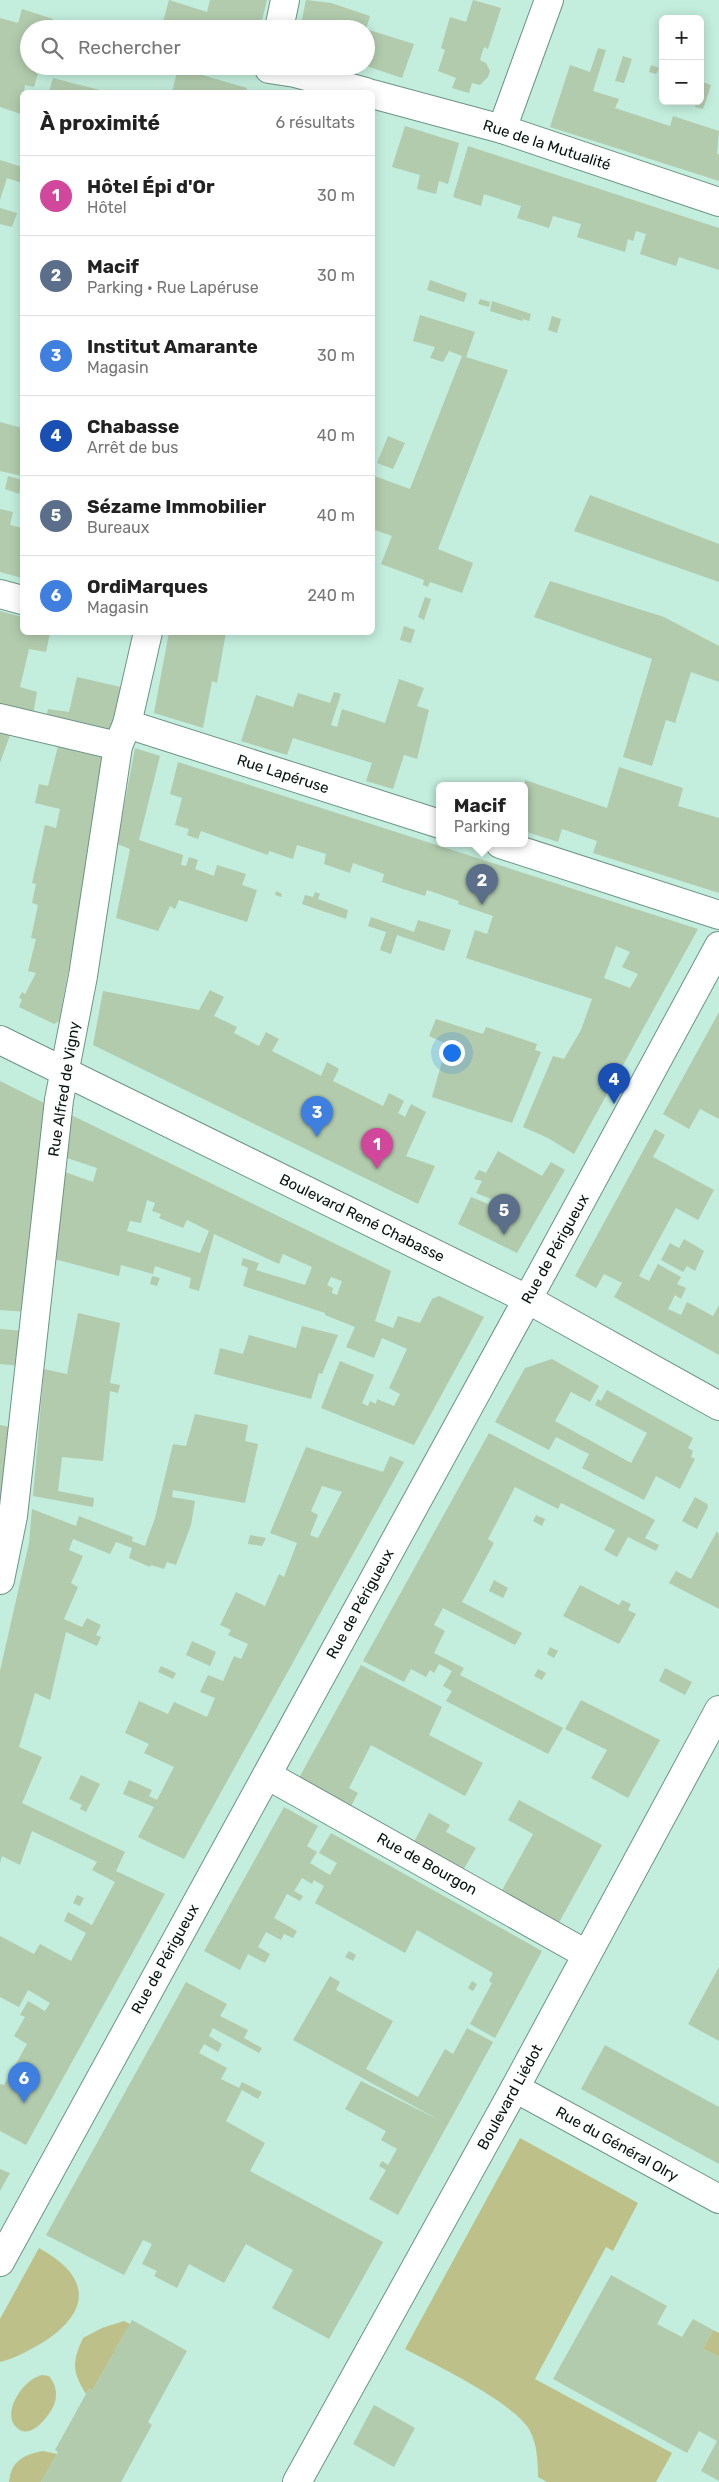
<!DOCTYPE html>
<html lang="fr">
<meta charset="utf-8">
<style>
body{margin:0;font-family:Rubik,sans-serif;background:#f6f6f6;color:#222}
.controls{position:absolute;right:15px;top:15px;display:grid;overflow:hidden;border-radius:8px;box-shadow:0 2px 12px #0003}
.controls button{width:45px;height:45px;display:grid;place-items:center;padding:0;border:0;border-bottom:1px solid #e0e0e0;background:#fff;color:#222;font:25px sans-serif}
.you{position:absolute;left:451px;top:1052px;width:18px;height:18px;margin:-12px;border:4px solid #fff;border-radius:50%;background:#1a73e8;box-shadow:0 0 0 8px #1a73e833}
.badge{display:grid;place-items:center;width:32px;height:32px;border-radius:50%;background:#be2f34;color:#fff;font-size:16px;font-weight:700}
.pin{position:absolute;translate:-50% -41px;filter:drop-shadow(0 1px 2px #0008)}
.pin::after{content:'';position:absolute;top:26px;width:18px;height:15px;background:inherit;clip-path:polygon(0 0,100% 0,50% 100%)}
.popup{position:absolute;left:436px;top:782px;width:92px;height:65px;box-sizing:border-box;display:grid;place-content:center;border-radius:8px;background:#fff;filter:drop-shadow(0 1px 4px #0005);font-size:16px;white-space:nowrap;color:#767676}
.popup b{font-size:19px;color:#222}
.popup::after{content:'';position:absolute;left:50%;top:100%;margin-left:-10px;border:10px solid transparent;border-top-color:#fff}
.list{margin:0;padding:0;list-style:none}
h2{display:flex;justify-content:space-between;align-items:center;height:65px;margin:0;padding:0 20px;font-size:21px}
h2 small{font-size:16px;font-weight:400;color:#767676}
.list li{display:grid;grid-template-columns:32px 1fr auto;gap:15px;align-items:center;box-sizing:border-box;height:80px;padding:0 20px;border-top:1px solid #e0e0e0}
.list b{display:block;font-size:19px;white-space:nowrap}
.list p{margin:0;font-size:16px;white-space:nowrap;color:#767676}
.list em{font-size:16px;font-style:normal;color:#767676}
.icon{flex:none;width:28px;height:28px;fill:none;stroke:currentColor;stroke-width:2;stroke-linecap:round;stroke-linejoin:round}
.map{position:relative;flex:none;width:719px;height:2482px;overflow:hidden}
.search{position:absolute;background:#fff;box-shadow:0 2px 12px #0003;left:20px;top:20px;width:355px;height:55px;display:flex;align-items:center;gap:12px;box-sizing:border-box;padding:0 18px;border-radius:28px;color:#767676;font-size:19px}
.panel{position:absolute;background:#fff;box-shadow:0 2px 12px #0003;left:20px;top:90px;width:355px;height:545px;border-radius:8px}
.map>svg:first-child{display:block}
.green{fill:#bdc089}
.building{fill:#b2cbad;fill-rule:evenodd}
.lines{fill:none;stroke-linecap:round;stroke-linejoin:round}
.street-casing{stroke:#6d9485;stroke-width:30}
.secondary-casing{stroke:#6d9485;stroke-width:30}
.street{stroke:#fff;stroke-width:28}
.secondary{stroke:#fff;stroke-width:28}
.labels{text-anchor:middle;stroke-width:5;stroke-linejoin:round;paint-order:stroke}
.street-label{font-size:15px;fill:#06150f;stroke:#fff}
</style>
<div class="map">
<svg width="719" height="2482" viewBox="0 0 719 2482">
<rect width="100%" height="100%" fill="#c3eddc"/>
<g class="green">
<path d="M520 2138 638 2203 613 2251 606 2247 535 2379 672 2453 656 2482H547L538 2477C538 2461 537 2443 529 2429 511 2401 436 2365 405 2349Z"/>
<path d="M39 2248C88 2275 94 2308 45 2341 32 2349 16 2358 0 2362V2319Z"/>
<path d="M124 2321 130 2324 92 2391 89 2389 86 2394C72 2371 72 2362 83 2338L102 2328Z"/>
<polygon points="713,2330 719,2333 719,2357 703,2349"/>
<path d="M42 2375 49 2376C56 2384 58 2395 54 2405 49 2416 30 2442 16 2427 1 2411 25 2378 42 2375Z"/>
<path d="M43 2451 57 2454 41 2482H9C11 2461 23 2455 43 2451Z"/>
</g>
<g class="building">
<polygon points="169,0 207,12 210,0 267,0 260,28 237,21 234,29 161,29"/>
<polygon points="306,0 331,3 370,16 366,29 414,44 402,78 366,66 366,29 300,29"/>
<polygon points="473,0 501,8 488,49 484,47 480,60 486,63 490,71 488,77 480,85 472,83 469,93 452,88 456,78 438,71 445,50 441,48 450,17 466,22"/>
<polygon points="22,9 53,19 50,29 29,29 29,66 40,66 34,87 25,85 21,114 0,107 0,18 18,23"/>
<polygon points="598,48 606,50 593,91 619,99 615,108 670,126 673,116 719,131 717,154 719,154 719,181 550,127 570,65 590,72"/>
<polygon points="623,56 632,59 624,83 615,81"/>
<polygon points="651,65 659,68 656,74 649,72"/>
<polygon points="178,68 247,88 246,92 172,92"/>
<polygon points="53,78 72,83 100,90 99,92 49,92"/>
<polygon points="703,82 711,85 703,109 695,107 697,101 700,101"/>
<polygon points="405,126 459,143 448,184 439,181 436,194 417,189 420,175 392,167"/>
<polygon points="468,146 719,228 719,270 679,257 676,266 640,254 646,234 636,231 633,241 628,239 625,252 577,237 581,224 553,216 549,228 517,218 521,206 484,194 481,206 453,197"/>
<polygon points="0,160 22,167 22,183 7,178 0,200"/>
<polygon points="0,208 17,213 12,227 0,224"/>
<polygon points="430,280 467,293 464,302 427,290"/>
<polygon points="480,299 490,302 489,307 478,304"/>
<polygon points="492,301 531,314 529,321 523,319 522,321 490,311"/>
<polygon points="420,315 475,332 466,357 508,370 438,549 473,563 462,593 430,582 428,587 423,585 424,580 381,564 392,536 372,529 372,475 410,489 462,356 449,351 443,362 430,358 435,347 413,341"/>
<polygon points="552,316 561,319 557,333 548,330"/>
<polygon points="0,422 22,428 22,476 0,471"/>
<polygon points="388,436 405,443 393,469 377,463"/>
<polygon points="8,476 22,480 19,494 5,489"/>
<polygon points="590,495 719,544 719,582 574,531"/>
<polygon points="0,509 13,512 10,525 22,528 22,578 0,572"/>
<polygon points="550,581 664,617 719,646 719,682 691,672 675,723 666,720 652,766 623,757 652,659 534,617"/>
<polygon points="425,597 431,599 424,620 418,617"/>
<polygon points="0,611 22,617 22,632 57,632 57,635 50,633 46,652 29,649 20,687 37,692 33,715 0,707"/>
<polygon points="404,626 415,630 411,643 400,640"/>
<polygon points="169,632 226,632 217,683 212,681 203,728 154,713"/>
<polygon points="77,677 121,687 112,734 46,718 48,709 69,712"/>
<polygon points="399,679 424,688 417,706 429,710 417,759 404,755 393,789 366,781 372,763 293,738 287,755 241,741 256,695 293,707 298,693 330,703 334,692 341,694 331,725 337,727 342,709 385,723"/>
<polygon points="0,732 10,735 0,763"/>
<polygon points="58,746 108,759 59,1021 54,1024 19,1007 22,999 19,998 22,992 25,994 36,973 28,971 36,939 31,938 38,905 32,903 36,884 32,883 45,825 56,828 60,809 35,803 39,784 48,786"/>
<polygon points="135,748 160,756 139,840 183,855 181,865 186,866 189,857 198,860 195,869 214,876 217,865 246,874 242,885 257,890 247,922 179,900 175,909 170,906 158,931 116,918 130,849 117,844"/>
<path d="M178 762 698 929 574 1154 548 1138 523 1127 553 1056 564 1059 581 1030 592 999 466 958 475 930 487 934 493 916 458 904 459 901 427 890 425 896 394 886 382 882 384 874 353 863 350 873 324 864 326 854 297 845 293 859 269 851 268 855 201 831 198 839 187 835 189 829 175 825 182 798 170 794ZM616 946 630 952 622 967 638 974 630 988 604 978Z"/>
<polygon points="619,767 683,788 678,806 719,818 719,893 593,853 597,841 562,829 558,842 524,831 525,780 607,808"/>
<polygon points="276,891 282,894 281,897 275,895"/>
<polygon points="315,892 320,894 318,899 348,910 346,919 302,904 305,895 313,897"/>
<polygon points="371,917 414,932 418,920 451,930 444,951 397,935 391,954 380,950 386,932 368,926"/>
<polygon points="210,990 224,997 214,1016 237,1027 234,1033 259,1046 266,1032 279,1039 272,1051 321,1076 327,1062 339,1069 333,1081 383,1106 389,1093 404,1101 398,1113 405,1117 411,1104 426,1112 406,1156 435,1166 418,1204 93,1045 103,991 199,1010"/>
<polygon points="719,1012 719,1119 700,1109 689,1129 663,1114"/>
<polygon points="436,1019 483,1034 486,1027 537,1044 535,1050 541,1052 512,1123 432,1097 447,1044 429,1036"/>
<polygon points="0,1081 44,1103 45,1105 26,1312 0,1310"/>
<path d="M67 1113 391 1271 375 1321 393 1328 398 1316 420 1323 432 1299 439 1296 484 1317 414 1445 321 1408 340 1361 374 1375 362 1403 368 1406 370 1401 376 1404 377 1399 394 1406 400 1394 389 1388 407 1349 382 1338 374 1358 346 1347 355 1327 325 1315V1313L243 1286 248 1268 241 1265 243 1258 259 1263 256 1270 305 1285 312 1267 283 1254 279 1264 214 1234 199 1291 189 1288 191 1278 155 1266 153 1274 121 1265 119 1276 54 1259 62 1171 93 1182 97 1168 64 1157ZM147 1200 155 1203 152 1211 161 1214 159 1218 183 1228 187 1220 209 1231 200 1253 127 1231 130 1221 141 1223ZM331 1277 342 1281 337 1295 332 1293 333 1288 327 1285Z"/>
<polygon points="655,1129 665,1135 653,1157 714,1190 698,1220 676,1208 639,1276 649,1281 658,1264 681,1277 677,1284 686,1288 681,1299 675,1295 668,1309 681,1315 687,1302 713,1316 719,1305 719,1355 614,1297 622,1283 604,1274 596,1288 575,1276"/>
<polygon points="498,1151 542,1176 551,1162 565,1170 517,1253 458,1224 471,1197 488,1204 491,1199 476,1193 482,1181 474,1179 479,1170 486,1173"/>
<polygon points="684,1239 704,1251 695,1271 687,1266 683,1272 661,1260 670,1243 679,1248"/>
<polygon points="152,1276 160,1278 157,1286 150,1284"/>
<polygon points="78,1313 120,1323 110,1383 120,1385 118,1393 110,1391 103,1461 62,1457 58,1491 94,1498 93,1507 33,1496 44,1369 67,1374"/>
<polygon points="302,1326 338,1335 322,1374 319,1373 311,1399 214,1374 220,1348 243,1354 249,1335 296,1348"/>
<polygon points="0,1329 25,1331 22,1366 0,1364"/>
<polygon points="552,1359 599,1386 590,1402 571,1392 555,1421 631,1463 647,1433 595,1405 598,1399 601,1401 607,1390 693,1438 688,1448 693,1451 691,1457 695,1459 680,1489 656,1476 644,1500 582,1468 589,1454 579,1449 556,1437 549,1450 495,1422 525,1368"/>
<polygon points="195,1414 248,1425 245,1441 258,1444 245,1503 173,1490 172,1497 195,1501 191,1525 176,1565 167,1562 164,1569 151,1565 150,1567 129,1558 132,1548 116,1542 110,1554 73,1539 69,1550 83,1556 71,1583 78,1587 64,1619 82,1627 87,1618 101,1625 96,1635 101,1637 97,1646 66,1632 50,1700 35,1693 19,1747 42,1757 22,1803 125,1852 116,1871 165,1894 26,2145 0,2131 0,2084 4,2085 27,2044 14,2036 25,2017 20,2015 28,2001 45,2011 50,2003 28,1990 19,2007 0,1997 0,1936 34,1954 40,1944 71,1961 86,1933 64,1921 68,1912 92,1925 115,1882 92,1870 97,1862 32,1831 20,1865 2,1856 0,1863 0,1671 29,1543 32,1509 76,1526 79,1516 133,1537 132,1541 145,1546 155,1518 173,1444 186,1446"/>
<polygon points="0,1425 16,1428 0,1540"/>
<polygon points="489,1433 655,1520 645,1538 659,1545 656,1551 628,1537 617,1557 604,1550 615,1530 561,1503 558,1509 515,1487 488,1539 494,1543 462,1602 522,1633 515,1645 443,1608 434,1625 445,1631 434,1653 464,1668 460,1675 563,1728 548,1754 446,1701 452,1691 443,1686 452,1671 439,1664 434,1673 430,1670 426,1677 411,1669 404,1682 363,1661"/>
<path d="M306 1447 383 1472 390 1456 404 1462 184 1859 138 1837 154 1807 123 1794 129 1780 152 1790 149 1796 157 1800 174 1767 144 1753 149 1744 125 1733 139 1701 168 1714 174 1702 207 1717 215 1698 200 1692 208 1675 223 1681 234 1656 241 1659 248 1644 228 1635 231 1630 220 1625 236 1592 265 1606 279 1574 284 1577 297 1543 270 1533ZM322 1486 342 1492 318 1538 310 1535 318 1515 311 1511Z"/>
<polygon points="695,1497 707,1504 708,1507 697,1529 682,1521"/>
<polygon points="536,1515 545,1519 542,1526 533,1521"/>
<polygon points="717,1531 719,1535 719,1609 669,1583 676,1571 691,1579"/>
<polygon points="250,1535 266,1538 262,1546 248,1544"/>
<polygon points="494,1580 508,1588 503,1598 489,1591"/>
<polygon points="580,1585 619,1605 622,1600 631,1604 628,1610 636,1614 619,1644 563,1616"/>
<polygon points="192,1641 216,1652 210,1666 186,1655"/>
<polygon points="550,1647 558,1651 554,1658 547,1654"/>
<polygon points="361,1665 442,1707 429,1735 483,1763 465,1796 371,1745 349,1788 358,1793 350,1808 299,1778"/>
<polygon points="161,1666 176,1673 173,1679 158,1672"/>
<polygon points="665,1668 692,1682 685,1695 659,1681"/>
<polygon points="538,1669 546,1673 542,1680 534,1676"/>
<polygon points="581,1700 660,1740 628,1798 591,1778 607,1750 565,1729"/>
<polygon points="81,1775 100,1784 86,1812 80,1809 82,1805 69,1799"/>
<polygon points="519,1800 602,1845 557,1926 500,1894 533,1834 508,1820"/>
<polygon points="284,1807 318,1826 307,1846 317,1852 310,1863 330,1875 337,1863 319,1853 331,1833 542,1951 495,2038 470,2024 492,1983 489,1981 493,1973 417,1930 405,1953 315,1903 324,1886 314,1880 312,1884 302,1878 294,1891 303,1896 300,1901 287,1894 274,1918 297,1931 293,1938 284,1934 281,1940 266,1932 258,1947 270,1954 265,1963 248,1954 240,1970 204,1951"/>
<polygon points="429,1813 450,1825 446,1832 476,1848 462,1872 413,1844"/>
<polygon points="77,1895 84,1898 80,1906 73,1903"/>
<polygon points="349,1951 356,1955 353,1961 345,1957"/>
<polygon points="719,1967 719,2041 688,2024"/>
<polygon points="330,1976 340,1982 336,1990 393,2021 366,2069 418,2097 445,2049 453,2054 467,2028 493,2042 398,2215 369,2199 386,2170 379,2166 382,2161 388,2165 397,2149 381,2140 386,2131 345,2109 361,2081 441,2121 293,2040"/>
<polygon points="472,1981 477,1984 473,1991 468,1988"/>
<polygon points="186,1982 227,2004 220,2016 248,2030 244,2038 262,2048 259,2053 213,2028 209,2036 222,2044 218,2052 204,2044 199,2053 227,2068 221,2079 239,2088 242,2082 262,2092 258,2099 242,2090 226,2121 265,2143 250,2171 383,2242 329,2339 272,2308 293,2270 246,2244 224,2283 189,2264 177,2288 154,2276 157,2271 142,2264 152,2244 143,2240 124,2275 46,2235"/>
<polygon points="605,2045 719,2107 719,2164 581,2089"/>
<polygon points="0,2169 10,2173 0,2191"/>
<polygon points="611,2275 667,2306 657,2324 682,2337 693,2319 713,2330 703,2349 719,2357 719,2481 701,2471 717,2441 699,2431 687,2453 553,2379"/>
<polygon points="132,2320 187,2351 148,2422 152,2425 121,2482 41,2482 58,2452 55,2450 86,2394 89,2389 92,2391"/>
<polygon points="374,2405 415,2428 394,2467 353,2444"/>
</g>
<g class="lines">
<defs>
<g id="street">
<polyline points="279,29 285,0"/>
<polyline points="269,69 295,73 366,92"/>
<polyline points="372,94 502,129 719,202"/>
<polyline points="502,129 549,0"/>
<polyline points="0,594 22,600"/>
<polyline points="0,718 118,746"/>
<polyline points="127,724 440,824"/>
<polyline points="500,844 719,915"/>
<polyline points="0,1580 13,1516 59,1100 83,976 118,746 127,724 148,632"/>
<polyline points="267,1775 586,1954"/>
<polyline points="515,2088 719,2199"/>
</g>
<g id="secondary">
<polyline points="0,1040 527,1299 719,1406"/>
<polyline points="0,2262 550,1258 719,946"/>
<polyline points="297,2482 515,2088 719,1710"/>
</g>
</defs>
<use href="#street" class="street-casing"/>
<use href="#secondary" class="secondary-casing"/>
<use href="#street" class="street"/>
<use href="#secondary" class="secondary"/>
</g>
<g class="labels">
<g class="street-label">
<text transform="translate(547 145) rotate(18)" y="5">Rue de la Mutualité</text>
<text transform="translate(283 774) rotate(18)" y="5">Rue Lapéruse</text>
<text transform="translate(64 1089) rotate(-81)" y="5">Rue Alfred de Vigny</text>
<text transform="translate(362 1218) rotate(26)" y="5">Boulevard René Chabasse</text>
<text transform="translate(555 1249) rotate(-61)" y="5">Rue de Périgueux</text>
<text transform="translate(360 1604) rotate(-61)" y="5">Rue de Périgueux</text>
<text transform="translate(427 1864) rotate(29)" y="5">Rue de Bourgon</text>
<text transform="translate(165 1959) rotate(-61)" y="5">Rue de Périgueux</text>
<text transform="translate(510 2097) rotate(-61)" y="5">Boulevard Liédot</text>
<text transform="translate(617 2144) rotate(29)" y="5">Rue du Général Olry</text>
</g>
</g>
</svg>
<div class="controls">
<button>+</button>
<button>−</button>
</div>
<div class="you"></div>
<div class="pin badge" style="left:377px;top:1169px;background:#d1479c">1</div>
<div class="pin badge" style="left:482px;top:905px;background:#5c6f8a">2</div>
<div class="popup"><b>Macif</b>Parking</div>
<div class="pin badge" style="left:317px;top:1137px;background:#3f7fe0">3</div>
<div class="pin badge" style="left:614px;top:1104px;background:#1a4fb4">4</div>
<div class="pin badge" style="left:504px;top:1235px;background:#5c6f8a">5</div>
<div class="pin badge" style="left:24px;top:2103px;background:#3f7fe0">6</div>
<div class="search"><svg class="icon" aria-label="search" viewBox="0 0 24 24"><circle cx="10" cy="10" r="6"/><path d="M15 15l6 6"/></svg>Rechercher</div>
<section class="panel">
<h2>À proximité<small>6 résultats</small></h2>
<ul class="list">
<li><span class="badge" style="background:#d1479c">1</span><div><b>Hôtel Épi d'Or</b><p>Hôtel</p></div><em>30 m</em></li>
<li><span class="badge" style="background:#5c6f8a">2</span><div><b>Macif</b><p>Parking · Rue Lapéruse</p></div><em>30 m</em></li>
<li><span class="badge" style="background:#3f7fe0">3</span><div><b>Institut Amarante</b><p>Magasin</p></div><em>30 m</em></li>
<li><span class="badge" style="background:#1a4fb4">4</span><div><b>Chabasse</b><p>Arrêt de bus</p></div><em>40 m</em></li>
<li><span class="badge" style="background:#5c6f8a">5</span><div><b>Sézame Immobilier</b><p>Bureaux</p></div><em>40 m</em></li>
<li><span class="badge" style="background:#3f7fe0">6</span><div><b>OrdiMarques</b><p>Magasin</p></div><em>240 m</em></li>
</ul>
</section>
</div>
